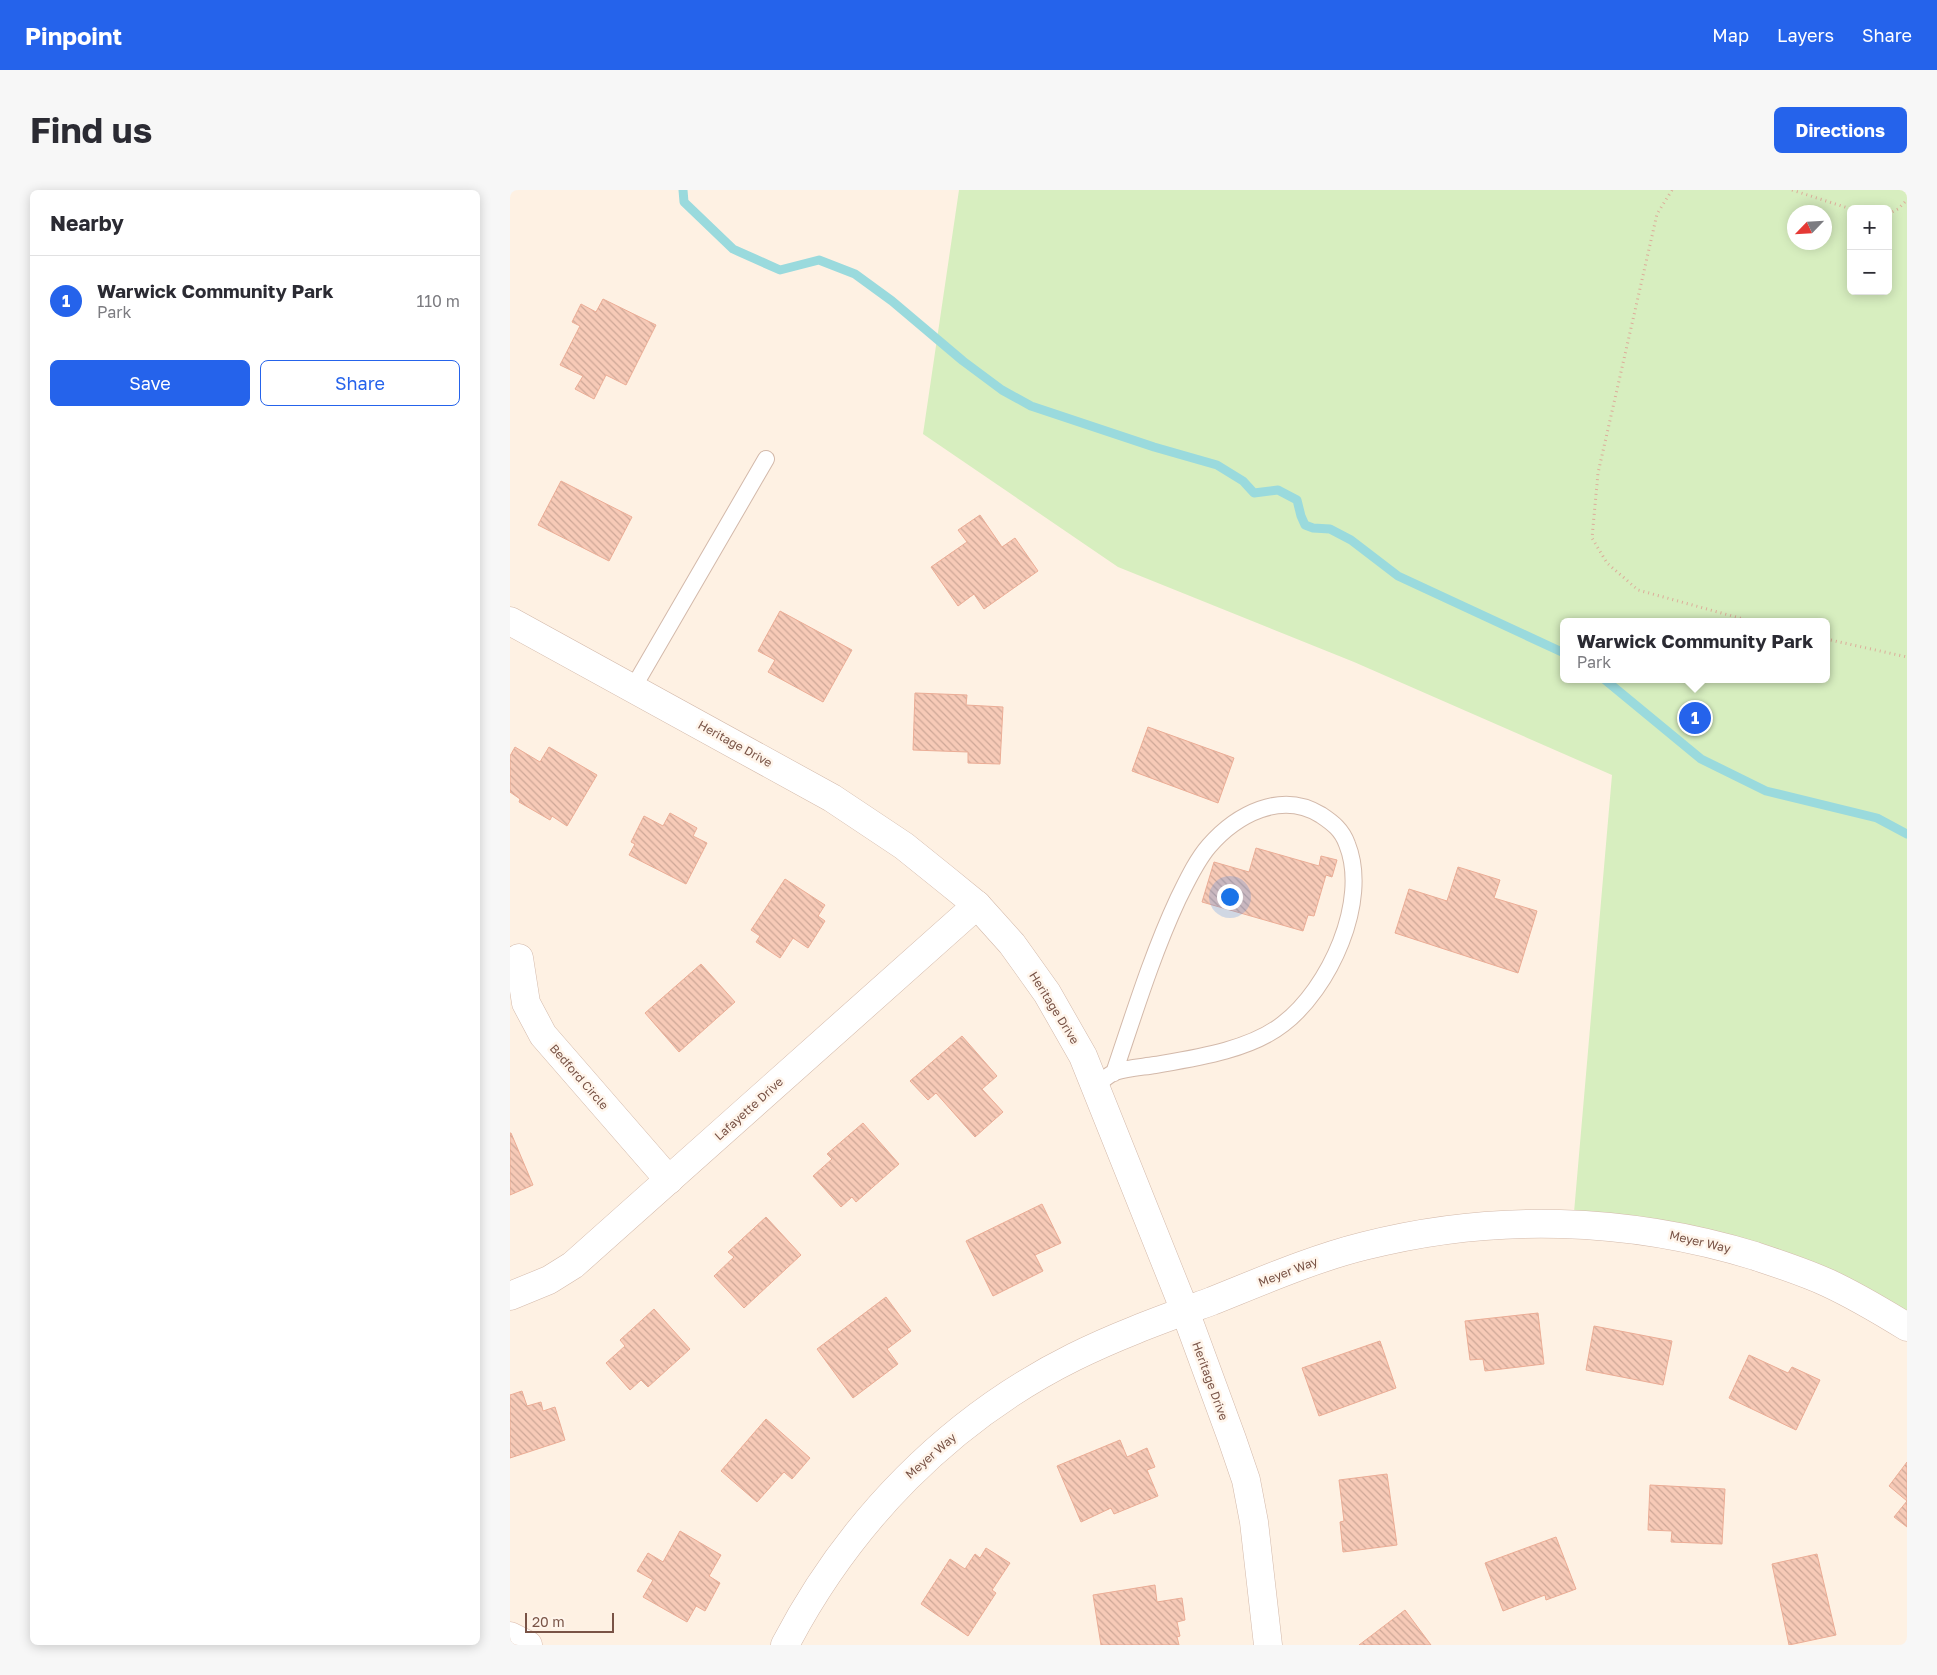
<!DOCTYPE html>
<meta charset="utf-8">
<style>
body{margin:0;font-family:"Golos Text",sans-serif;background:#f7f7f7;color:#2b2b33}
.controls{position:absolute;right:15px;top:15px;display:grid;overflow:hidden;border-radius:8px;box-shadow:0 2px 12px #0003}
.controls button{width:45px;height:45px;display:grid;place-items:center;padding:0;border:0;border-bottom:1px solid #e1e1e2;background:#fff;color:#2b2b33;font:25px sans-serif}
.compass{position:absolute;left:1277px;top:15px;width:45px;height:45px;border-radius:50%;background:#fff;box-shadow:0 2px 12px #0003;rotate:245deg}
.scale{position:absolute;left:15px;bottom:12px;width:89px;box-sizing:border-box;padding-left:5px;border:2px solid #795346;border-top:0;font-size:14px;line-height:18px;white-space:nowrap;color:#795346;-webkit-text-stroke:4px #fff5eb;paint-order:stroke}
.you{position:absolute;left:719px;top:706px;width:18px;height:18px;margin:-12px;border:4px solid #fff;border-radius:50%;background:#1a73e8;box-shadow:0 0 0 8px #1a73e833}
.badge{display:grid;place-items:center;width:32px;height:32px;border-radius:50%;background:#2563eb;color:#fff;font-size:16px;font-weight:700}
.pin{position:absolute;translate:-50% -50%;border:2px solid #fff;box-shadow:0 1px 5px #0006}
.popup{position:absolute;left:1050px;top:428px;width:270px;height:65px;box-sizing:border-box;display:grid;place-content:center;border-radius:8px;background:#fff;filter:drop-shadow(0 1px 4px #0005);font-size:16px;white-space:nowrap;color:#7c7c81}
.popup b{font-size:19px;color:#2b2b33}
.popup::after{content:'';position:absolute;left:50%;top:100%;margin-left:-10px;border:10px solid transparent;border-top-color:#fff}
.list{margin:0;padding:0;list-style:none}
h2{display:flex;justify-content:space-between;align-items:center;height:65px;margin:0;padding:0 20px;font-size:21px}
h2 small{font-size:16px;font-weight:400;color:#7c7c81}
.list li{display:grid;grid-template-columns:32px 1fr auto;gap:15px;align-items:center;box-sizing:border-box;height:90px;padding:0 20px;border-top:1px solid #e1e1e2}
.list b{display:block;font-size:19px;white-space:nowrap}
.list p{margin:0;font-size:16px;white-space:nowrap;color:#7c7c81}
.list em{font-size:16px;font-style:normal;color:#7c7c81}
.actions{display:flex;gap:10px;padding:15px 20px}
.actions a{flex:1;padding:11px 0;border:1px solid #2563eb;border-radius:8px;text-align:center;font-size:18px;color:#2563eb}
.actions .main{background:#2563eb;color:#fff}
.map{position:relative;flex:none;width:1397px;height:1455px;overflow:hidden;border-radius:8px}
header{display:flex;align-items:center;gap:30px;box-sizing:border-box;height:70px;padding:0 25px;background:#2563eb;color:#fff}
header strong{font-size:24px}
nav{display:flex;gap:28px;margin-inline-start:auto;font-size:18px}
.intro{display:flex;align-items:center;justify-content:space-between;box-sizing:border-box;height:120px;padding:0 30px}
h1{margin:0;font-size:35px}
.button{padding:12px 22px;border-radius:8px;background:#2563eb;color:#fff;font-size:18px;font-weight:700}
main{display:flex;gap:30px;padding:0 30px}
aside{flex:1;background:#fff;border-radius:8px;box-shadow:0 2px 12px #0003}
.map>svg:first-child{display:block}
.green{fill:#d7eebf;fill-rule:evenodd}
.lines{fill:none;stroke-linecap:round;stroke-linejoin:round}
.stream{stroke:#9adadd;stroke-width:9}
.building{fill:url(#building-back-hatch);stroke:#ebad96}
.lane-casing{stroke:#d3b9aa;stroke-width:18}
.street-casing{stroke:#d3b9aa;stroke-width:29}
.secondary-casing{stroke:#dab9a9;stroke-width:29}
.path{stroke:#dcad9a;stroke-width:3;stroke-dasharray:1 4;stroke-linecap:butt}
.lane{stroke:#fff;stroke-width:16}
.street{stroke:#fff;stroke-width:28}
.secondary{stroke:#fff;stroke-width:28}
.labels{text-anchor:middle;stroke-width:5;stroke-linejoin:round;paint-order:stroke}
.street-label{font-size:12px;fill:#795346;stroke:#fff5eb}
</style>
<header>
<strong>Pinpoint</strong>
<nav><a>Map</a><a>Layers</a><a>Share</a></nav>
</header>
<div class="intro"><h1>Find us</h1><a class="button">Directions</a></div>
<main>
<aside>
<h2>Nearby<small></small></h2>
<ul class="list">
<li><span class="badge">1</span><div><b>Warwick Community Park</b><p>Park</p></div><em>110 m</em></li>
</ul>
<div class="actions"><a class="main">Save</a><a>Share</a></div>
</aside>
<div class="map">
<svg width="1397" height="1455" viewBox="0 0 1397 1455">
<defs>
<pattern id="building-back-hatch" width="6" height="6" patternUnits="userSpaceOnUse" patternTransform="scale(1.25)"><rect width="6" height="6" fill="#f7cab7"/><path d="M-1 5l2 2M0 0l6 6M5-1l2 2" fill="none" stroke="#cda797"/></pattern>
</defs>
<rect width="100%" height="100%" fill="#fef1e3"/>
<path class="green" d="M449 0H1397V1137L1315 1092 1063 1034 1102 585 844 472 608 377 413 244ZM1341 19H1378V101H1341ZM1284 22H1314V52H1284ZM1054 432H1316V489H1054Z"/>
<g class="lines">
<g class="stream">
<polyline points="173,0 174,12 223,59 270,80 309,70 345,84 382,111 453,171 492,200 521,216 644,257 707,275 733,291 744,303 768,300 787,310 791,326 795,335 803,338 820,339 841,350 888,386 1054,463"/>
<polyline points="1094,489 1191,569 1256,601 1367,628 1397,644"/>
</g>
</g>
<g class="building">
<polygon points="93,109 146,135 116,195 96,185 84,209 65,199 73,186 50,175 70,136 62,132 71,114 86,122"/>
<polygon points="51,291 122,327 99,371 28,335"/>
<polygon points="470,325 492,357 505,348 528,381 474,419 464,404 448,416 421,377 457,352 448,340"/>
<polygon points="270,421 342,460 313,512 258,482 265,470 248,461"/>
<polygon points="405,503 457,505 456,515 493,517 490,574 458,573 458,562 403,560"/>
<polygon points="638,537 724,568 708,613 622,581"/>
<polygon points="5,557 30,572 39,557 87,585 57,636 42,626 40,630 9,612 10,609 0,602 0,566"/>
<polygon points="160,623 187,638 183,646 197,653 176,694 119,665 125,654 121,652 134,626 153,636"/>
<polygon points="746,658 809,676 811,666 827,670 822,687 816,685 804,726 798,725 793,741 692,712 704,672 739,682"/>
<polygon points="948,677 990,690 984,708 1027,721 1008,783 885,743 899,699 937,711"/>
<polygon points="275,689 315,715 308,726 315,731 298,758 283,748 270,768 246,752 250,746 241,740"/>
<polygon points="191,774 225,812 169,862 135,823"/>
<polygon points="452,846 487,886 472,899 493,922 465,947 426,903 418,910 400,891"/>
<polygon points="353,933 389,974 346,1012 342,1007 331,1017 303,986 322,969 317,964"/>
<polygon points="0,943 1,943 23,995 0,1005"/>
<polygon points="532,1014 551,1053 525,1065 533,1081 483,1106 456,1051"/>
<polygon points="256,1027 291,1065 234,1118 204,1086 224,1067 218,1062"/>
<polygon points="376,1107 401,1141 377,1159 388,1174 343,1208 307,1159"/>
<polygon points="144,1119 180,1159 138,1197 131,1190 120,1200 96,1173 115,1156 110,1150"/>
<polygon points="1028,1123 1034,1174 975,1181 973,1169 960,1170 955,1131"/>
<polygon points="1084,1136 1162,1151 1153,1195 1076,1180"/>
<polygon points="870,1151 886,1198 809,1226 792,1178"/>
<polygon points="1239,1165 1278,1183 1282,1177 1310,1190 1286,1240 1219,1208"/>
<polygon points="12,1201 17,1216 31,1212 33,1221 45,1217 55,1250 0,1268 0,1205"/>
<polygon points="256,1229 300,1268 282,1289 274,1282 247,1312 211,1281"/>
<polygon points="610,1250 617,1267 637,1258 645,1277 637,1280 648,1306 604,1324 601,1318 571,1332 547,1276"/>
<polygon points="1397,1272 1397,1337 1384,1327 1397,1311 1379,1296"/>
<polygon points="877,1284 887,1355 833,1362 830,1332 834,1331 829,1290"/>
<polygon points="1140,1295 1215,1299 1212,1354 1161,1352 1162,1341 1138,1340"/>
<polygon points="170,1341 211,1365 199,1386 210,1393 195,1421 186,1416 177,1432 133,1407 143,1390 127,1381 138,1363 153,1372"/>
<polygon points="1046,1347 1066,1399 1036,1410 1035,1405 993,1421 975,1373"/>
<polygon points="476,1358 500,1373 482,1400 486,1403 458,1446 411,1414 440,1369 455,1379 465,1364 470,1368"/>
<polygon points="1307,1364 1326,1445 1279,1455 1262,1374"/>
<polygon points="645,1395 647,1412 672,1408 675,1430 667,1432 670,1446 667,1447 669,1455 591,1455 583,1405"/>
<polygon points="895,1420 921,1455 849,1455"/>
</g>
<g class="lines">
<defs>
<g id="lane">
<polyline points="123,498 256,269"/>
<path d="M584 896C591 892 598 885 605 882 617 878 633 877 645 875 686 868 740 860 773 834 819 799 860 711 837 654 832 640 823 633 811 625 771 600 726 625 699 656 686 671 677 691 668 709 642 765 624 824 604 883"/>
</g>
<g id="street">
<polyline points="0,431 322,608 394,656 435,689 467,715 502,754 537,803 573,866 675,1121 722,1249 736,1290 744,1332 758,1455"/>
<polyline points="9,768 16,813 33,845 159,990"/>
<polyline points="0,1106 39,1090 63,1075 467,715"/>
<path d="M275 1455C339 1332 439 1229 564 1167 608 1145 656 1128 702 1111 752 1091 802 1069 854 1056 983 1023 1118 1027 1245 1066 1269 1074 1294 1082 1318 1093 1346 1106 1371 1121 1397 1137"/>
</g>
<polyline id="secondary" points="0,1446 18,1455"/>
</defs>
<use href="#lane" class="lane-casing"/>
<use href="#street" class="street-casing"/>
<use href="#secondary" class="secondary-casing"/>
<g class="path">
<polyline points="1162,0 1147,24 1088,283 1082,348 1097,373 1128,400 1244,432"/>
<polyline points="1282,0 1341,19"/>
<polyline points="1378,24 1388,19 1397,10"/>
<polyline points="1316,449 1397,467"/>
</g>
<use href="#lane" class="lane"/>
<use href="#street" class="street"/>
<use href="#secondary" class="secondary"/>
</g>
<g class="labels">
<g class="street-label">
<text transform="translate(225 554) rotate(29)" y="4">Heritage Drive</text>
<text transform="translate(544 818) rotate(58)" y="4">Heritage Drive</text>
<text transform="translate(69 887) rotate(49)" y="4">Bedford Circle</text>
<text transform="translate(239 919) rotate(-42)" y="4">Lafayette Drive</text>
<text transform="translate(1190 1052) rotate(13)" y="4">Meyer Way</text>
<text transform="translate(778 1082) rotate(-21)" y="4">Meyer Way</text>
<text transform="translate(700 1191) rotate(70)" y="4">Heritage Drive</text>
<text transform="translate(421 1266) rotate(-41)" y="4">Meyer Way</text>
</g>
</g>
</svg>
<div class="controls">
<button>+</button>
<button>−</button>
</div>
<svg class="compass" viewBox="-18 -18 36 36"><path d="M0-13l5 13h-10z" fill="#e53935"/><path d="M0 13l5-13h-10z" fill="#7c7c81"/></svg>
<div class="scale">20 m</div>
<div class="you"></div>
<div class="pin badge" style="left:1185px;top:528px">1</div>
<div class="popup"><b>Warwick Community Park</b>Park</div>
</div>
</main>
